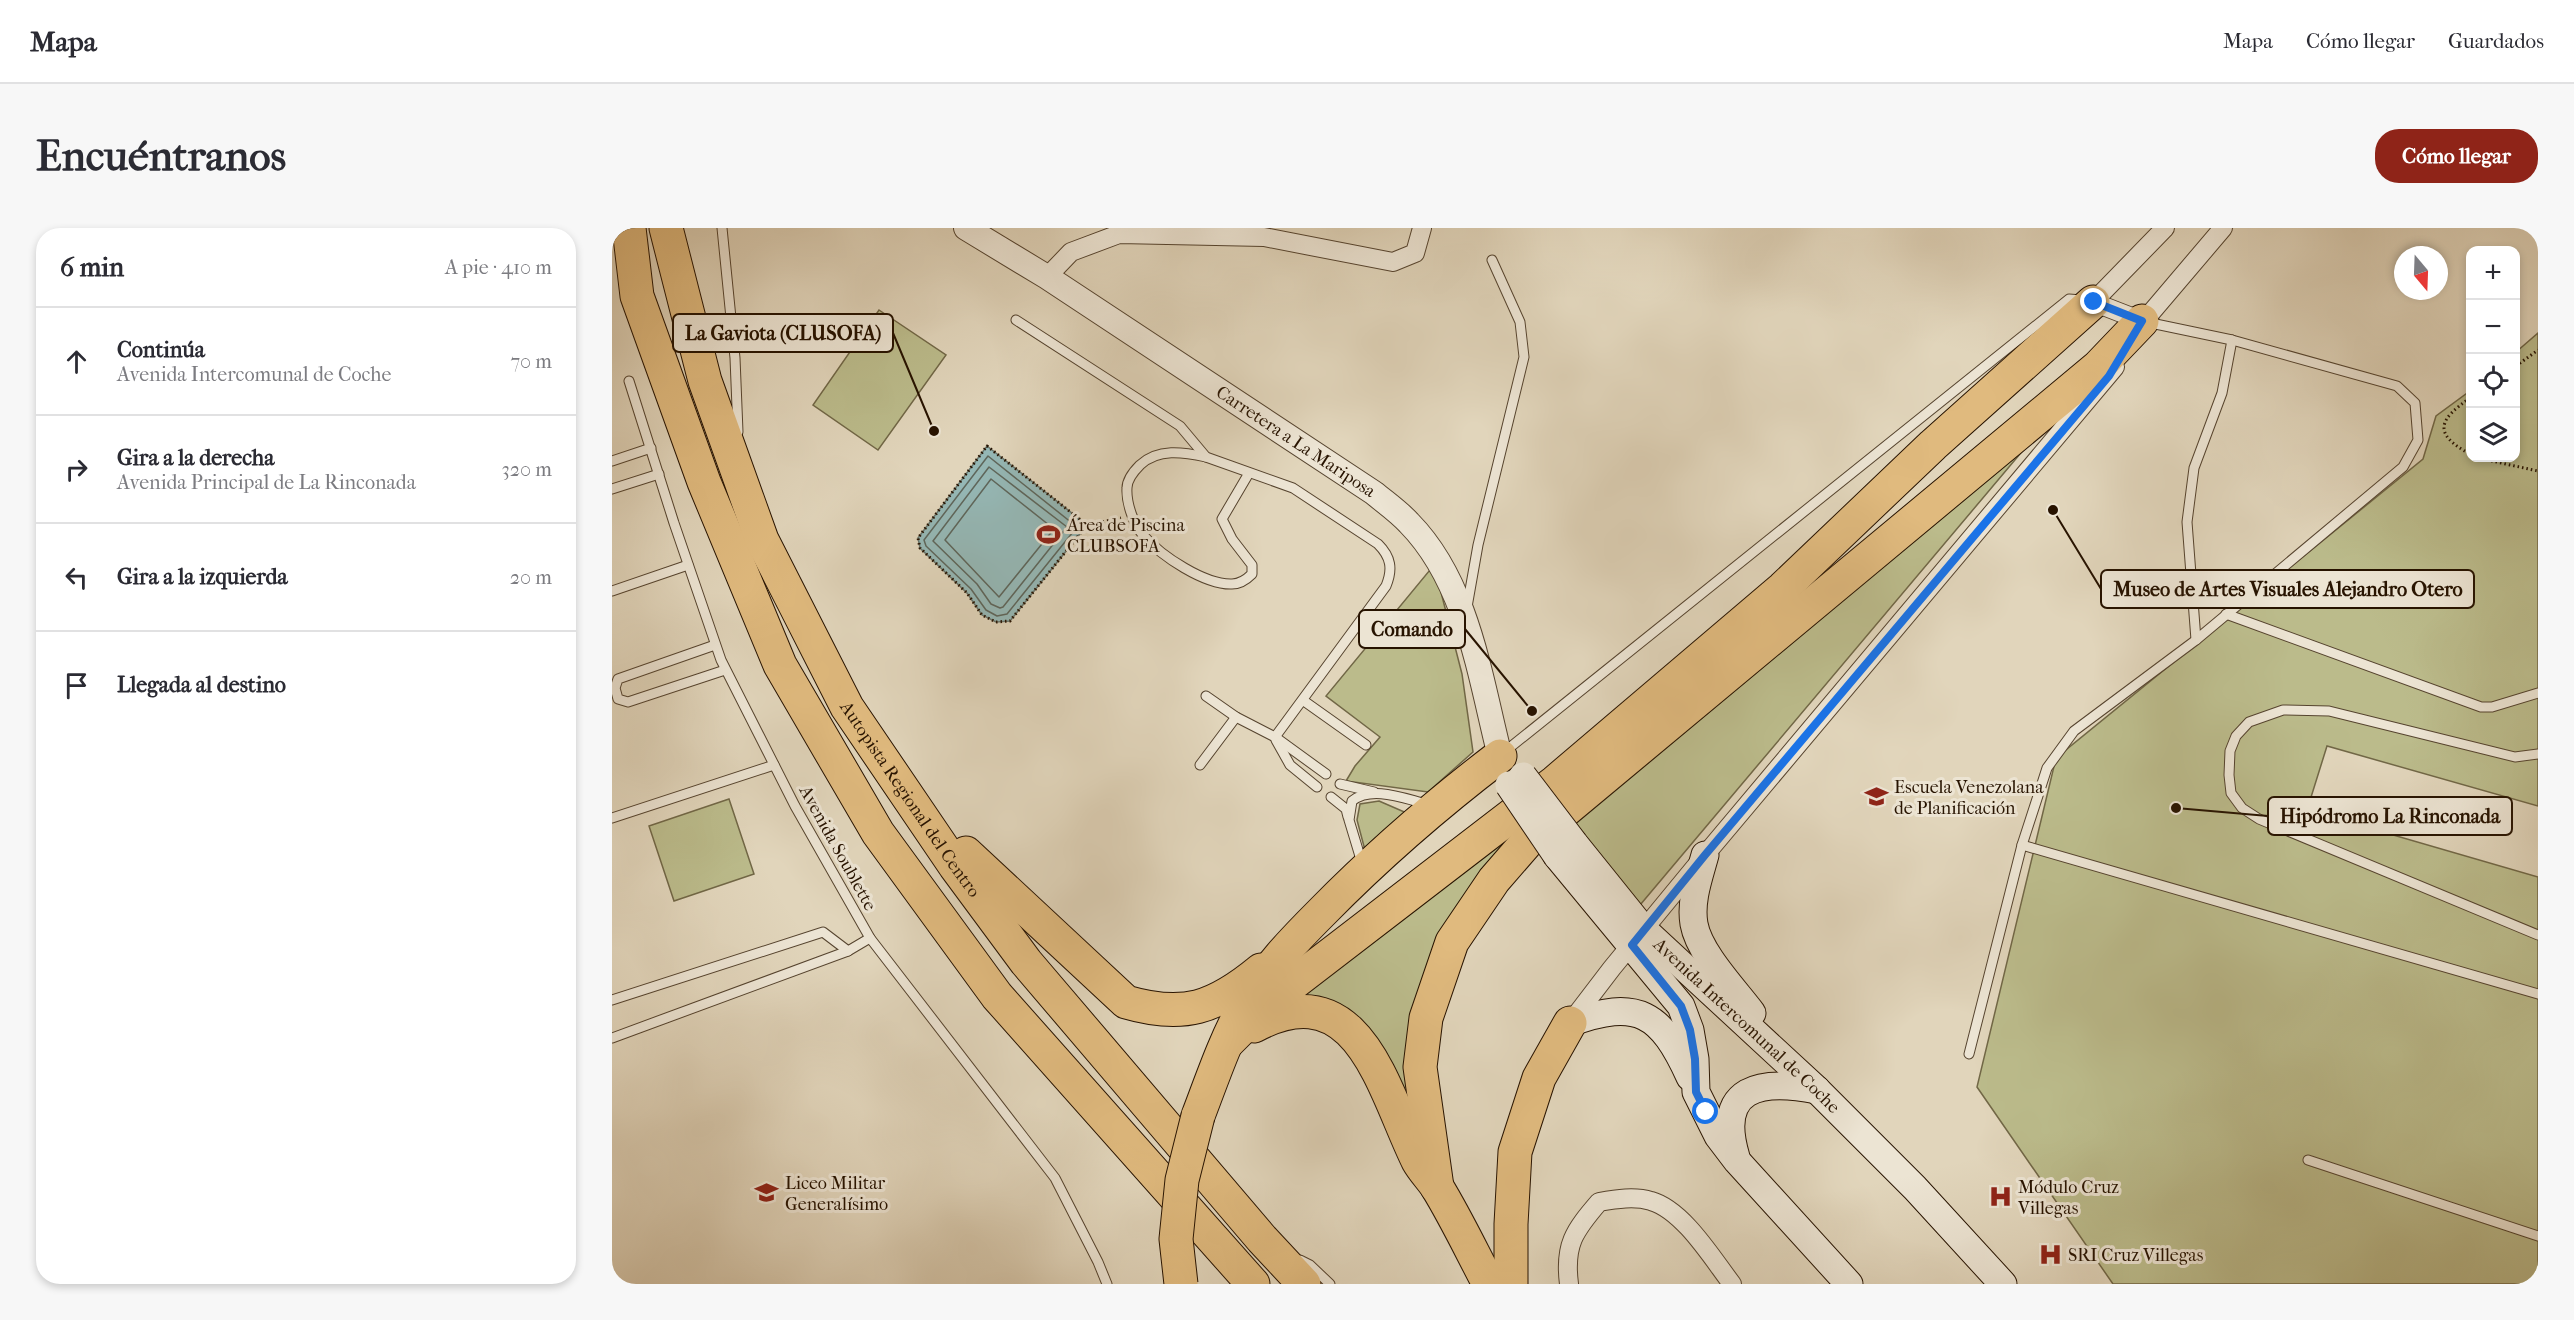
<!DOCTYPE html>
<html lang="es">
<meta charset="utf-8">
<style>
body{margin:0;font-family:"IM FELL French Canon",serif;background:#f7f7f7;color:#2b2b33}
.controls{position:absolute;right:18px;top:18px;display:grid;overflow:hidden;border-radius:12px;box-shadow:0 3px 9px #0003}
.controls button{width:54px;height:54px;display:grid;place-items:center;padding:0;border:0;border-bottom:2px solid #e1e1e2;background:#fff;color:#2b2b33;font:30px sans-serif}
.compass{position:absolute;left:1782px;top:18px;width:54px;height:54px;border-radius:50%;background:#fff;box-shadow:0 3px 9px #0003;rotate:161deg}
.stop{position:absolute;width:18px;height:18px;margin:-14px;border:4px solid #1a73e8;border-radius:50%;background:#fff}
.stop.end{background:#1a73e8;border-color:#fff;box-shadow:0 2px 6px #0008}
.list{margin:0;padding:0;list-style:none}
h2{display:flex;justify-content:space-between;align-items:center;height:78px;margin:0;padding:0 24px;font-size:26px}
h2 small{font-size:20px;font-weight:400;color:#7c7c81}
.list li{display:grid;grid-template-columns:39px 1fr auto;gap:18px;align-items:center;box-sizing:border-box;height:108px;padding:0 24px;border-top:2px solid #e1e1e2}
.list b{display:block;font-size:22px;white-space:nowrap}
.list p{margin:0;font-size:20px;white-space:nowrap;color:#7c7c81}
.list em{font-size:20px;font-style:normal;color:#7c7c81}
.icon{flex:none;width:33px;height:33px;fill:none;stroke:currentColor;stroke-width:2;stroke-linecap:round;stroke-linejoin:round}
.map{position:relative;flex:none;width:1926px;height:1056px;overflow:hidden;border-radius:24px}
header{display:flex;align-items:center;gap:36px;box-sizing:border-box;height:84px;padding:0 30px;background:#fff;border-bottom:2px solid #e1e1e2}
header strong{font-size:28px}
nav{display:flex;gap:33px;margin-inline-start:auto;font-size:21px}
.intro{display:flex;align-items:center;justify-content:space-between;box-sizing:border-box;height:144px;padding:0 36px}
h1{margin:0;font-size:42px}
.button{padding:15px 27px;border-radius:24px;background:#8f2418;color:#fff;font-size:21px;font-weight:700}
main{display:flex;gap:36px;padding:0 36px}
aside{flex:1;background:#fff;border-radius:24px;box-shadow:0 3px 9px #0003}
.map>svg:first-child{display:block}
.green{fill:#bbbb8b;stroke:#716746;stroke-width:1.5}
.water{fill:#95b8b6;stroke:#69766d;stroke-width:1.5}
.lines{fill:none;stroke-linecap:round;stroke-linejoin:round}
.shore{stroke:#5e665b;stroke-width:1.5}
.service-casing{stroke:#56442f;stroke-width:11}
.minor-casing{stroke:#56442f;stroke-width:20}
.tertiary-casing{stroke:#56442f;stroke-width:26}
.secondary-casing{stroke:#271300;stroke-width:29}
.motorway-casing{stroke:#271300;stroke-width:35}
.path{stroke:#271300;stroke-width:3;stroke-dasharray:1.5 3;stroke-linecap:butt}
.service{stroke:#ece4d3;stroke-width:9}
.minor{stroke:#ece4d3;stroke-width:18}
.tertiary{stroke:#ece4d3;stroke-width:24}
.secondary{stroke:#ece4d3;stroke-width:27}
.motorway{stroke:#e0ba7e;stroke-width:33}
.secondary-bridge-casing{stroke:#271300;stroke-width:29;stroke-linecap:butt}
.motorway-bridge-casing{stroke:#271300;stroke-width:35;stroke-linecap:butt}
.secondary-bridge{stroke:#ece4d3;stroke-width:27}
.motorway-bridge{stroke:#e0ba7e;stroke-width:33}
.route{stroke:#1a73e8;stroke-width:8}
.labels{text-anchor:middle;stroke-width:6;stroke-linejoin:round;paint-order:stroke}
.street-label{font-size:18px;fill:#271300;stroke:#ece4d3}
.poi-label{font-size:18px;fill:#271300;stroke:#ece4d3;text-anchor:start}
.leader{fill:none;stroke:#271300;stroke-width:2}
.callout-dot{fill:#271300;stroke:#ece4d3;stroke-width:2}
.callout{fill:#ece4d3;stroke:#271300;stroke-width:2}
.callout-label{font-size:20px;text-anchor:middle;font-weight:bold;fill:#271300}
</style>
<header>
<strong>Mapa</strong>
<nav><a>Mapa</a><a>Cómo llegar</a><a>Guardados</a></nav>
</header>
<div class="intro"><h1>Encuéntranos</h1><a class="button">Cómo llegar</a></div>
<main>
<aside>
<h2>6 min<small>A pie · 410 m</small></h2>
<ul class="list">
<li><svg class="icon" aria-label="ahead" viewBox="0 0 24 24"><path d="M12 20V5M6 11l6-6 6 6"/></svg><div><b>Continúa</b><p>Avenida Intercomunal de Coche</p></div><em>70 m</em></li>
<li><svg class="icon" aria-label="right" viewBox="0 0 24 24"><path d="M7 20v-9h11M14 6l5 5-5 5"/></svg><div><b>Gira a la derecha</b><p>Avenida Principal de La Rinconada</p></div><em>320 m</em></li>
<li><svg class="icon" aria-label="left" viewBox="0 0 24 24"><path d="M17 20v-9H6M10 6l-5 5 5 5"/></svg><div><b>Gira a la izquierda</b></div><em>20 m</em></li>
<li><svg class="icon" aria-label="arrive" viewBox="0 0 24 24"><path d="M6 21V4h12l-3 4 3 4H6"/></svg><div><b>Llegada al destino</b></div></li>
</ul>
</aside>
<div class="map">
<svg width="1926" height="1056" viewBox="0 0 1926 1056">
<rect width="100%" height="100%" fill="#e1d5bb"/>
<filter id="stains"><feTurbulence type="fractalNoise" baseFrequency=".00333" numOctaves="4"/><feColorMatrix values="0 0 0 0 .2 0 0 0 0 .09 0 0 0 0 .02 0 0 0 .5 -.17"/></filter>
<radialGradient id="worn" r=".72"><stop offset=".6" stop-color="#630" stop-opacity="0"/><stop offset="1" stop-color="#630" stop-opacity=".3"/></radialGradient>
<g class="green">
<polygon points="267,82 334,127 266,222 201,177"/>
<polygon points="1926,105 1926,578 1715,518 1695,582 1926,649 1926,1056 1501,1056 1365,859 1444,530 1811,231 1824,188 1858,163 1858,230 1904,230 1904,124"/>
<polygon points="1413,220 1028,677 961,598"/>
<polygon points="822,337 850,446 861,524 816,564 734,553 743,538 768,509 714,468"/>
<polygon points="117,571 142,646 62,673 37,598"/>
<polygon points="767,573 797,586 754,626 745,592 748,576"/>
<polygon points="906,600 856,663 804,879 773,837 669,776"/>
</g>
<polygon class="water" points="375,218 475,297 398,393 384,394 370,387 355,365 308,320 306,310"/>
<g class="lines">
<g class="shore">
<polygon points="376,228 465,299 395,386 385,388 374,382 359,361 314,318 312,312"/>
<polygon points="377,239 455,299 391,379 388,380 379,376 365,356 321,313"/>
<polygon points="379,251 442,301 387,369 333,312"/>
</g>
<defs>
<g id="service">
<polyline points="110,0 123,130 126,204"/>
<path d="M404 92 568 198 594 229 681 260 766 316C779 329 781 341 774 358L663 509"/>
<polyline points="17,153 62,295 109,432 183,578 258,710 443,950 486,1034 495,1056"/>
<path d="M594 229C571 224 546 220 528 237 522 243 515 251 515 260 514 275 522 298 532 308 549 328 593 357 620 356 627 356 635 351 640 346V337L620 311 610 291 637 245"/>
<polyline points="0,233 39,220"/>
<polyline points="0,261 47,246"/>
<polyline points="0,363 76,337"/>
<polyline points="855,379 866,317 912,129 908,94 880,32"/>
<polyline points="1614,386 1869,479 1880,479 1926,465"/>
<polyline points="1584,412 1575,294 1582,240 1610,165 1620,112"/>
<polyline points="103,417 6,451 3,460 6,471 16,474 113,442"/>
<polyline points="594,468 624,489 663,509 714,546"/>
<polyline points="692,473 754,517"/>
<polyline points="664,512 678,537 705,559"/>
<polyline points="891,525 1457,71 1470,72"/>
<polyline points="1926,526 1903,529 1717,483 1671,482 1637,494 1624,508 1618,523 1617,547 1619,565 1630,580 1647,591 1926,707"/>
<polyline points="588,537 624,489"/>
<polyline points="728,556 762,564"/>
<polyline points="719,569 734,581 736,589"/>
<polyline points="0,590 162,537"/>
<polyline points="1410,617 1926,766"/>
<path d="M750 635 737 592 740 573C760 557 793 571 815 576"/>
<polyline points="0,772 211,704 236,723"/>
<polyline points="0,810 236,723 258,710"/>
<polyline points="1357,826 1410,617 1435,540 1462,503 1584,412 1791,239 1806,212 1803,175 1785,158 1620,112 1534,94"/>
<polyline points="1696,932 1926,1008"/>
<polyline points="688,1032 698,1037 718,1056"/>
</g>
<g id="minor">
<polyline points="435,49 459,24 507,6 652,9 781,34 803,25 810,0"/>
<polyline points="1530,93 1481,74 1553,0"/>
<polyline points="1526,100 1611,0"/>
<polyline points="958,795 1000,740 1093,627 1503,139"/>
<path d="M957 1056C952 1017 962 1003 987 974 1004 971 1023 968 1039 973 1071 982 1100 1030 1120 1056"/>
</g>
<g id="tertiary">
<path id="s1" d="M354 0 435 49 762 265C774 275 787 284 797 295 856 355 868 450 888 528"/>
</g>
<g id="secondary">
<path id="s2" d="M962 615 1032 702 1205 862 1303 960 1391 1056"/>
<path d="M1093 627C1087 649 1078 673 1082 696 1087 725 1122 761 1140 785"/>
<polyline points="945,628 1069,778 1078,802 1083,831 1084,864 1106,908 1125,933 1237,1056"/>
<path d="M958 795C1026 770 1049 785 1078 849"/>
<path d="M1124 929C1103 858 1149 851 1205 862"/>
</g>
<g id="motorway">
<polyline points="17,0 25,68 92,254 168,437 266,605 385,768 641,1056"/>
<path id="s3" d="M54 0 93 153 150 312 235 479 343 638 414 734 650 1011 692 1056"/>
<path d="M354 625 514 774C572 791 603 780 649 742"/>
<path d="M642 798C747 742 771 862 806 933 811 942 819 950 825 959 844 990 860 1024 877 1056"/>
<polyline points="617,813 653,777 943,554 1171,360 1321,217 1481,74"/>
<path d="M586 888C599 854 614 810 632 779 652 743 681 713 710 684 766 627 825 576 888 528"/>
<polyline points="825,959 808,839 814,790 840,714 882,652 915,614 1486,139 1530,93"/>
<polyline points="899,1056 899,996 903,924 927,850 958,795"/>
</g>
</defs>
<use href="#service" class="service-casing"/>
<use href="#minor" class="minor-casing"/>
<use href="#tertiary" class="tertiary-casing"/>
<use href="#secondary" class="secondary-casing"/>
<use href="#motorway" class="motorway-casing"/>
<g class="path">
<polyline points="1904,138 1926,122"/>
<path d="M1858 170C1828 191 1819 205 1858 226"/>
<polyline points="1866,230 1926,243"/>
<polyline points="475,297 375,218 306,310 308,320 355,365 370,387 384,394 398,393 475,297 509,290"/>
</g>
<use href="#service" class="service"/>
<use href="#minor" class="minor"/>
<use href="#tertiary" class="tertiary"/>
<use href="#secondary" class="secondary"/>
<use href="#motorway" class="motorway"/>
<defs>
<g id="secondary-bridge">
<polyline points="911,548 962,615"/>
<polyline points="897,557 945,628"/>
</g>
<polyline id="motorway-bridge" points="569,1056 564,1011 570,952 586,888"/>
</defs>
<use href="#secondary-bridge" class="secondary-bridge-casing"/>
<use href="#motorway-bridge" class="motorway-bridge-casing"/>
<use href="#secondary-bridge" class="secondary-bridge"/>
<use href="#motorway-bridge" class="motorway-bridge"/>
</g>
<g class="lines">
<polyline class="route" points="1094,884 1084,864 1083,831 1078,802 1069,778 1020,717 1093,627 1497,148 1530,93 1482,74"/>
</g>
<defs>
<symbol id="stadium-bare" viewBox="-9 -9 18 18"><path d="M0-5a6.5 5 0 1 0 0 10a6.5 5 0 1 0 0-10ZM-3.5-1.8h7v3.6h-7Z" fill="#8f2418" stroke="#ece4d3" stroke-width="2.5" paint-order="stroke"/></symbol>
<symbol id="university-bare" viewBox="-9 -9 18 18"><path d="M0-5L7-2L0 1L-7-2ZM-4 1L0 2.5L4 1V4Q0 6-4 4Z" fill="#8f2418" stroke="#ece4d3" stroke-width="2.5" paint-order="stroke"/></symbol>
<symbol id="school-bare" viewBox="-9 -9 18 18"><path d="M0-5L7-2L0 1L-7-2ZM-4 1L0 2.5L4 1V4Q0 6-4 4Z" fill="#8f2418" stroke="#ece4d3" stroke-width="2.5" paint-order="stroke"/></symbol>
<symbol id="hospital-bare" viewBox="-9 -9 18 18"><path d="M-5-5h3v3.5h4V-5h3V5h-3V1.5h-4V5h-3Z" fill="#8f2418" stroke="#ece4d3" stroke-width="2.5" paint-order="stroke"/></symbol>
</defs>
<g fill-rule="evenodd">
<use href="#stadium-bare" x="420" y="290" width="33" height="33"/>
<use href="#university-bare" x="1248" y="552" width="33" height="33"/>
<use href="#school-bare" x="138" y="948" width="33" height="33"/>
<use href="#hospital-bare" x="1372" y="952" width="33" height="33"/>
<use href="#hospital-bare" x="1422" y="1010" width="33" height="33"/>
</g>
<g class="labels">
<g class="street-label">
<text dy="6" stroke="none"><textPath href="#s1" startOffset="393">Carretera a La Mariposa</textPath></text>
<text dy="6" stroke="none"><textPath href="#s3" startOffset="626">Autopista Regional del Centro</textPath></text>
<text transform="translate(226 620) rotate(61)" y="6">Avenida Soublette</text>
<text dy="6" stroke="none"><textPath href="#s2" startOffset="252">Avenida Intercomunal de Coche</textPath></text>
</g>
<g class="poi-label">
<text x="455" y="303">Área de Piscina<tspan x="455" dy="21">CLUBSOFA</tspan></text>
<text x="1282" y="565">Escuela Venezolana<tspan x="1282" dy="21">de Planificación</tspan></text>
<text x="173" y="961">Liceo Militar<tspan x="173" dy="21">Generalísimo</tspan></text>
<text x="1406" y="965">Módulo Cruz<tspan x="1406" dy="21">Villegas</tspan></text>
<text x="1456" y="1033">SRI Cruz Villegas</text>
</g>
</g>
<path class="leader" d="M322 203L281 105M1441 282L1489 361M920 483L853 401M1564 580L1656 588"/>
<g class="callout-dot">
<circle cx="322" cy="203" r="6"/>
<circle cx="1441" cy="282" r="6"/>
<circle cx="920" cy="483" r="6"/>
<circle cx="1564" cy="580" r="6"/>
</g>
<g class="callout">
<rect x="61" y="86" width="220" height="38" rx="6"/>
<rect x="1489" y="342" width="373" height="38" rx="6"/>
<rect x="747" y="382" width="106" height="38" rx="6"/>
<rect x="1656" y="569" width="244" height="38" rx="6"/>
</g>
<g class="callout-label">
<text x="171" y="112">La Gaviota (CLUSOFA)</text>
<text x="1676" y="368">Museo de Artes Visuales Alejandro Otero</text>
<text x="800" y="408">Comando</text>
<text x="1778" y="595">Hipódromo La Rinconada</text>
</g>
<rect width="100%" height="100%" filter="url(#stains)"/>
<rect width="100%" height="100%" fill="url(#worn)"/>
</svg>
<div class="controls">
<button>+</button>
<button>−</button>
<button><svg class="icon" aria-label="locate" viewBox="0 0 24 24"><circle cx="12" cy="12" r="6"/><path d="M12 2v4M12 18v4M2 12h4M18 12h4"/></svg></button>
<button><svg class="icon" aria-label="layers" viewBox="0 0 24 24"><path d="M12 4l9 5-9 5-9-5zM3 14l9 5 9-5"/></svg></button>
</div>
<svg class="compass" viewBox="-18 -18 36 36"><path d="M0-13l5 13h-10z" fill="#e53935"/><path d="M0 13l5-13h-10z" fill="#7c7c81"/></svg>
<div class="stop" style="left:1094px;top:884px"></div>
<div class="stop end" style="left:1482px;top:74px"></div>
</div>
</main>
